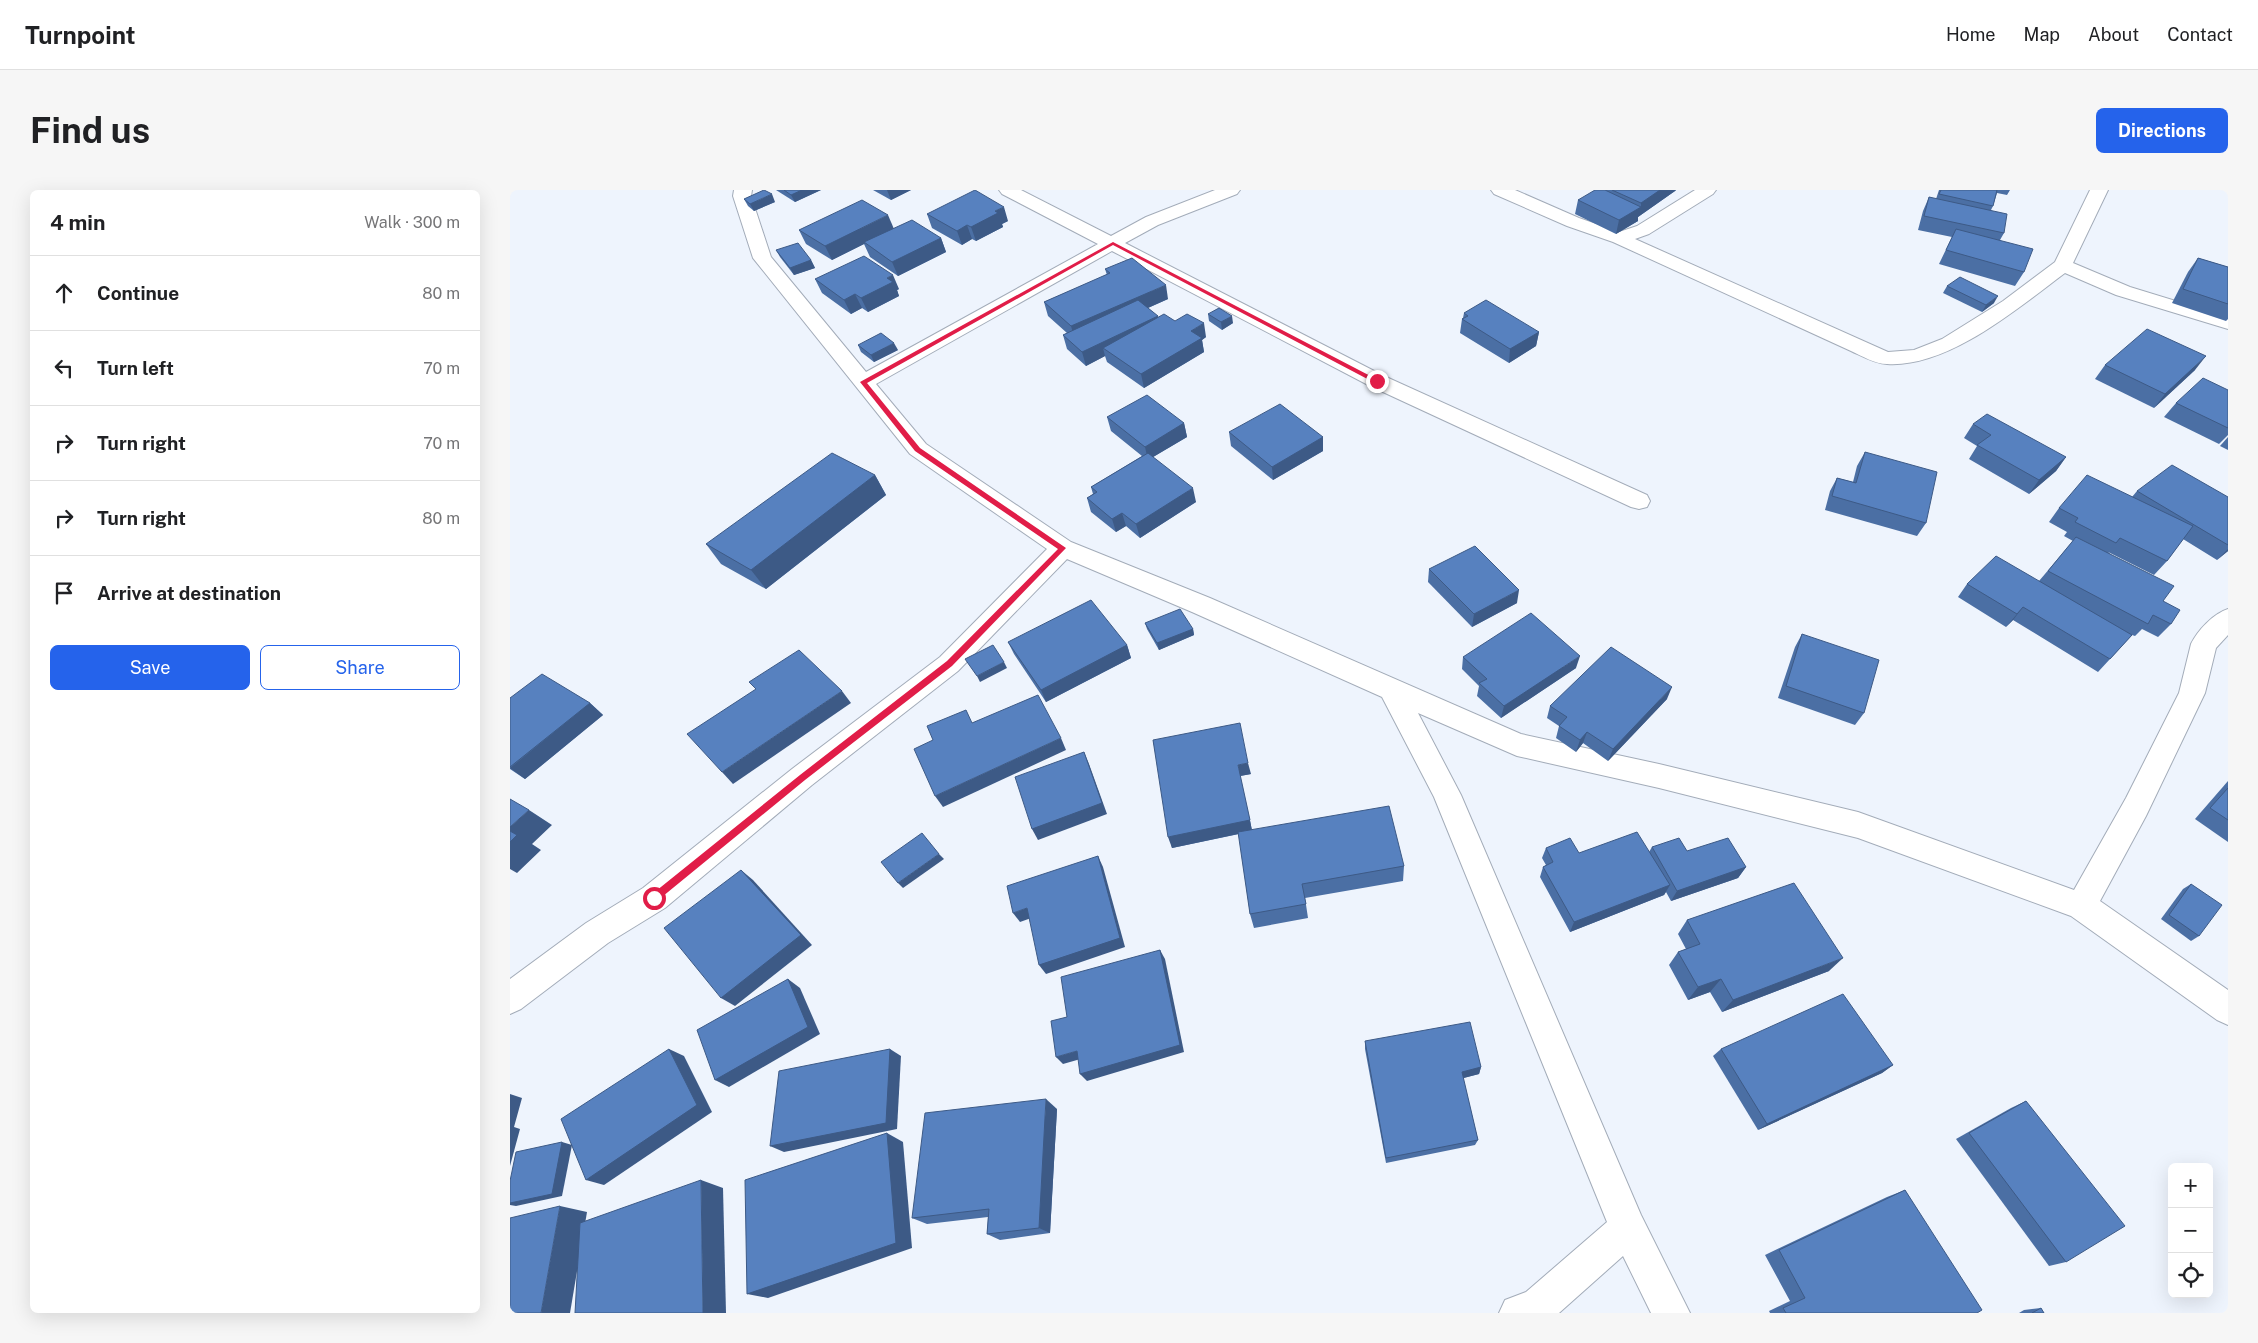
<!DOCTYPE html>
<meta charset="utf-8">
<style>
body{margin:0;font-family:"Public Sans",sans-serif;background:#f6f6f6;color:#202124}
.controls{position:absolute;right:15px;bottom:15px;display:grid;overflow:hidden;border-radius:8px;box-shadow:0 5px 20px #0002}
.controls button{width:45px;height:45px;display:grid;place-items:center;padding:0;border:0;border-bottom:1px solid #e0e0e0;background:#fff;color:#202124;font:25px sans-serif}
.stop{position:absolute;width:15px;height:15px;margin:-11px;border:4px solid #e11d48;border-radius:50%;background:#fff}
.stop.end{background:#e11d48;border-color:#fff;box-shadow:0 1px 5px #0008}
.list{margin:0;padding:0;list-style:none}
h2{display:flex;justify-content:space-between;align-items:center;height:65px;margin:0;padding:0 20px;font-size:21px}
h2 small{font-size:16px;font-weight:400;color:#757577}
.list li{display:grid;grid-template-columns:32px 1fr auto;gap:15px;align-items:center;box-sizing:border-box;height:75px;padding:0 20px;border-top:1px solid #e0e0e0}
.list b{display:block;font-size:19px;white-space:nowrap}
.list em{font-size:16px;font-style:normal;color:#757577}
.actions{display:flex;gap:10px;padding:15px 20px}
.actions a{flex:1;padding:11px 0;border:1px solid #2563eb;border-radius:8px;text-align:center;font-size:18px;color:#2563eb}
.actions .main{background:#2563eb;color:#fff}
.icon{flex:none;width:28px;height:28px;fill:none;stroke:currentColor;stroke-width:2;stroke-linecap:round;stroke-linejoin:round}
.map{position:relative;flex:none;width:1718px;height:1123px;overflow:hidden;border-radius:8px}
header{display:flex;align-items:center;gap:30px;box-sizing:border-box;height:70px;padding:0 25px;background:#fff;border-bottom:1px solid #e0e0e0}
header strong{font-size:24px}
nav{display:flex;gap:28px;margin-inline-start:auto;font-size:18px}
.intro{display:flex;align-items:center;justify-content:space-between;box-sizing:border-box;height:120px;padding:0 30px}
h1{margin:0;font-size:35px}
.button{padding:12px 22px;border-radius:8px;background:#2563eb;color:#fff;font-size:18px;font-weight:700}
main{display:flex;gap:30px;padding:0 30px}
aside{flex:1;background:#fff;border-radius:8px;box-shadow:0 5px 20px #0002}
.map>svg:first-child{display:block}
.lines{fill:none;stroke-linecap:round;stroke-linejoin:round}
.minor-casing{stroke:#a3acb9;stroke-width:2}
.minor{fill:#fff;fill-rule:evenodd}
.wall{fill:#4b6fa4}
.shaded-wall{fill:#3d5a86}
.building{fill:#5781bf;stroke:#3d5a86}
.route{fill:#e11d48}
</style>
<header>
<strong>Turnpoint</strong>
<nav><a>Home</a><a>Map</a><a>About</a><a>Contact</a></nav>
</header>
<div class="intro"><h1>Find us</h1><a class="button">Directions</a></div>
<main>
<aside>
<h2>4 min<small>Walk · 300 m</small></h2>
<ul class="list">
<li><svg class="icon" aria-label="ahead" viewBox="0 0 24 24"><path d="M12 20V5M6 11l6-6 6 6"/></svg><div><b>Continue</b></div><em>80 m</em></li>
<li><svg class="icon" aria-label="left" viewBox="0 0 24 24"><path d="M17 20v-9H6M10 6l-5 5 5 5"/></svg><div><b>Turn left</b></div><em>70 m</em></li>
<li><svg class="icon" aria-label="right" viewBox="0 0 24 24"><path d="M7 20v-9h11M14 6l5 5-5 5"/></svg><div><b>Turn right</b></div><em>70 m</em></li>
<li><svg class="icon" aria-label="right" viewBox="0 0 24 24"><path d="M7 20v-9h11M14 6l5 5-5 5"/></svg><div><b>Turn right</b></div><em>80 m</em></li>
<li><svg class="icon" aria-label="arrive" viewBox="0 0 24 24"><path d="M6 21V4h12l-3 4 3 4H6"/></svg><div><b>Arrive at destination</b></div></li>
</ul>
<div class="actions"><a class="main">Save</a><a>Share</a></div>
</aside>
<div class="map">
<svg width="1718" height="1123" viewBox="0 0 1718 1123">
<rect width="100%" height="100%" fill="#eef4fd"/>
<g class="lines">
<defs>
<g id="minor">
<path d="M224 0H242L241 6 261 67 356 182 588 54 492 4 489 0H511L601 46 636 27 705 0H730L727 4 648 35 615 53 874 186 1137 305 1140 311 1137 317 1129 319 1121 317 860 196 602 61 366 194 416 254 561 352 700 408 1011 544 1149 574 1348 622 1564 700 1616 608 1669 503 1681 454C1688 440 1703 424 1718 419V445L1706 458 1695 503 1636 626 1590 711 1718 800V835L1707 830 1561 726 1348 648 1149 598 1007 566 908 523 951 605 1131 1025 1180 1123H1141L1113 1066 1049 1123H989L995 1110 1016 1102 1097 1032 924 607 872 507 682 422 557 369 448 481 302 595 155 718 98 753 11 819 0 824V789L76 733 133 698 282 579 430 467 537 359 400 264 243 68 223 6Z"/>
<path d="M981 0H1005L1069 28 1109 42 1127 36 1185 0H1206L1203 4 1139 44 1125 49 1378 162 1404 160 1432 149 1493 111 1545 72 1580 0H1598L1563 73 1620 97 1718 127V139L1606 105 1555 83C1508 118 1438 178 1377 174 1365 174 1352 166 1341 161L1103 52 1057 36 984 4Z"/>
</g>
</defs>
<use href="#minor" class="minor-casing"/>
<use href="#minor" class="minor"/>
</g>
<g class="wall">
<polygon points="266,0 311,0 285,12"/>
<polygon points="363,0 401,0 381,10"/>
<polygon points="1096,0 1166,0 1165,1 1128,27 1128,31 1106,44 1065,24 1068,10"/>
<polygon points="1429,0 1500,0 1497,5 1487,3 1483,16 1481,20 1494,43 1490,50 1514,82 1505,96 1429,74 1442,47 1408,40 1413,21 1419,7 1426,9"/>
<polygon points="234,9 265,12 244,21 238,16"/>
<polygon points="417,24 498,31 492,34 493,37 466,51 462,49 452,55 422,38"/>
<polygon points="384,38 431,48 436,62 388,86 360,67 354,54 322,70 296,54 289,40"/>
<polygon points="266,60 301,70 305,78 284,85 270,67"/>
<polygon points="1688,68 1718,77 1718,129 1716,131 1662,113 1678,82"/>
<polygon points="595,79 658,109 638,118 648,127 665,131 696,147 692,150 694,162 634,198 597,172 595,166 576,176 557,159 553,145 557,143 538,126 534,112 597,85"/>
<polygon points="305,89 389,99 387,100 389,106 358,122 352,118 341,124 312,103"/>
<polygon points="1437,96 1484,113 1472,122 1433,103"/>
<polygon points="954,123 1029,142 1026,156 999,173 950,143 952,129 953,128"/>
<polygon points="698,124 723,133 712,140 699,131"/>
<polygon points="348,155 388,160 364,172 351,162"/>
<polygon points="1595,175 1685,180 1644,218 1585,189"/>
<polygon points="1718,200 1718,245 1709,254 1654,227 1666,213"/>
<polygon points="597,227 674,233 677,247 643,267 686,312 630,348 616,336 606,342 581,322 577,308 583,304 581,297 632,266 601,241"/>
<polygon points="1463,234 1556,267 1546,281 1519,304 1459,269 1467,256 1454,248"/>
<polygon points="719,242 813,247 813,261 763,290 721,256"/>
<polygon points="1718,247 1718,260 1710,256"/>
<polygon points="1355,262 1416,333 1407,346 1315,320 1320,301 1327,288 1343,292 1347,276"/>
<polygon points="365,285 376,305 256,399 211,374 196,354"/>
<polygon points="1627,301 1718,307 1718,361 1707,370 1673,349 1657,371 1644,385 1598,362 1653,411 1661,434 1648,447 1632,439 1625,446 1622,445 1600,469 1588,482 1503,430 1496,437 1448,407 1457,394 1529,391 1563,351 1554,346 1557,342 1539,332 1549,318 1622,307"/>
<polygon points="919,379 1007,413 962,437 918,392"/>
<polygon points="635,433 683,439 684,445 649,460 637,439"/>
<polygon points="1292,444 1354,523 1345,535 1268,508 1285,457"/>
<polygon points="498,452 617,455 621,468 536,512 504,464"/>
<polygon points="953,467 1066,478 991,528 967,506 969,496 952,479"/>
<polygon points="0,508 80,513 93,525 15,589 0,579"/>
<polygon points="1157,509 1098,571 1073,553 1066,562 1046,548 1049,536 1037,528 1040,516"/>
<polygon points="643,550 741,584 730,586 742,640 894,676 893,691 795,708 798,728 744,738 740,724 729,644 662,658"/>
<polygon points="1718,591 1718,652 1685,629"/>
<polygon points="1142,657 1177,661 1236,677 1228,688 1161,711 1156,702 1154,705 1060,742 1030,687 1033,677 1036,675 1032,668 1036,658 1069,663 1139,662"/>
<polygon points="1681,694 1689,746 1681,751 1651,729 1673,699"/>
<polygon points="1177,730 1319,781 1212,822 1200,802 1178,810 1159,775 1168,762 1176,759 1168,744"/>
<polygon points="855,851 971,877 969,884 953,888 968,950 965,955 876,973 855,859"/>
<polygon points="1211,859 1383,875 1372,883 1248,940 1203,866"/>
<polygon points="1516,911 1556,1072 1539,1076 1446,949 1501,918"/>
<polygon points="547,919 540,1043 490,1050 477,1044 478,1027 417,1034 402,1028"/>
<polygon points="1395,1000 1467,1123 1260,1123 1259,1121 1280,1111 1255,1065 1377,1007"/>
<polygon points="1531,1118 1534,1123 1509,1123 1514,1120"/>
</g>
<g class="shaded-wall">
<polygon points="292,0 311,0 285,12 281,5"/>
<polygon points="377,0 401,0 381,10"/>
<polygon points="1150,0 1166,0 1165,1 1128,27 1128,31 1106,44 1109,30 1131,17 1131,13"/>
<polygon points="262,4 265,12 244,21 240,14"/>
<polygon points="494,17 498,31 492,34 493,37 466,51 461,37 485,21"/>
<polygon points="378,25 384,39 322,70 315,56"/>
<polygon points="457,35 462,49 452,55 447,41"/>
<polygon points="431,48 436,62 388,86 382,72"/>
<polygon points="301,70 305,78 284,85 280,78"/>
<polygon points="383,85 389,99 387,100 389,106 358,122 351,108 377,88"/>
<polygon points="656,95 658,109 565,150 561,136"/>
<polygon points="345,104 352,118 341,124 334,110"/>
<polygon points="1488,106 1484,113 1472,122 1476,115"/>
<polygon points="648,126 651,140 593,158 595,166 576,176 572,162"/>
<polygon points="722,126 723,133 712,140 711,132"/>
<polygon points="694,133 696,147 692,150 694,162 634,198 631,184 681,141"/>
<polygon points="1029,142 1026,156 999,173 1000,159"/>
<polygon points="384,153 388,160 364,172 361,165"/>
<polygon points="1696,166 1685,180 1644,218 1655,204"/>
<polygon points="674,233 677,247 638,270 635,257"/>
<polygon points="813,247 813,261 763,290 762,277"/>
<polygon points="1556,267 1546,281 1519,304 1529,290"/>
<polygon points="365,285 376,305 256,399 241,380"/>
<polygon points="683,298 686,312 630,348 626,334"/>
<polygon points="612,323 616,336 606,342 602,329"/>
<polygon points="1718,359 1718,361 1707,370"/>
<polygon points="1009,400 1007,413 962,437 964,424"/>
<polygon points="1513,417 1503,430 1496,437 1507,424"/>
<polygon points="683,439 684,445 649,460 647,453"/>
<polygon points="617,455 621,468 536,512 531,500"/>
<polygon points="1070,466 1066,478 991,528 994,516"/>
<polygon points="494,472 497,478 470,492 467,486"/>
<polygon points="1162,497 1157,509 1098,571 1103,559"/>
<polygon points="332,501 341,513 223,594 212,582"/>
<polygon points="80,513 93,525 15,589 0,578"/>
<polygon points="1077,542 1073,553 1066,562 1070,550"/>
<polygon points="551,548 556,560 433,617 425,606"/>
<polygon points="574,562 579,574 597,624 528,650 522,639"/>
<polygon points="738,573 741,584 730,586 728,575"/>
<polygon points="19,620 42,635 22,654 31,660 7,683 0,679 0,637"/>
<polygon points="740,630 742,641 662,658 658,647"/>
<polygon points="429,664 434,669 393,698 388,693"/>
<polygon points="588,666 593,677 615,757 536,784 529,775"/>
<polygon points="1236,677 1228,688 1161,711 1167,701"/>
<polygon points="231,680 243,690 302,755 225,816 211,808"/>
<polygon points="1160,695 1154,705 1060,742 1064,732"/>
<polygon points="517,718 524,727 510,732 503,723"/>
<polygon points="650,760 655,769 674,862 577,891 570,884"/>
<polygon points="1333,768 1319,781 1212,822 1223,810"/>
<polygon points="278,789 290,798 310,844 219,897 205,890"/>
<polygon points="1211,789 1200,802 1178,810 1188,797"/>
<polygon points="159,859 174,866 202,922 94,995 76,990"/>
<polygon points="380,859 391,866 387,939 274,962 260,956"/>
<polygon points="567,861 574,868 553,874 546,867"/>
<polygon points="1383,875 1372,883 1248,940 1257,934"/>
<polygon points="971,877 969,884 950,889 952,882"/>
<polygon points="0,904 12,908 4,937 10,939 0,976"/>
<polygon points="536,909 547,919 540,1043 529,1038"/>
<polygon points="377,943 393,952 402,1058 258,1108 237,1104"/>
<polygon points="52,952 62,955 52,1006 6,1016 0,1015 0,1013"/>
<polygon points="191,990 213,998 216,1123 193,1123"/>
<polygon points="50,1016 77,1022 60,1123 31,1123"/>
</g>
<g class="building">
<polygon points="254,0 262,4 240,14 234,9"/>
<polygon points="274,0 292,0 281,5"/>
<polygon points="465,0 494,17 485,21 488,23 461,37 457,35 447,41 417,24"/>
<polygon points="1085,0 1095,0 1131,17 1109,30 1068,10"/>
<polygon points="1102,0 1150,0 1131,13"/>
<polygon points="1431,0 1487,0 1483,16 1429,4"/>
<polygon points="1419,7 1497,24 1494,43 1414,26"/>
<polygon points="352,10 378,25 315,56 289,40"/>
<polygon points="402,30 431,48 382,72 354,52"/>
<polygon points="1446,39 1523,59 1514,82 1436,60"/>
<polygon points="288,53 301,70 280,78 266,60"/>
<polygon points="354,66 383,85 377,88 383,92 351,108 345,104 334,110 305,89"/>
<polygon points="622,68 656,95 561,136 534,112 600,83 595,79"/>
<polygon points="1688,68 1718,77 1718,114 1673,99"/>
<polygon points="1450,87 1488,106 1476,115 1437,96"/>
<polygon points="628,110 648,126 572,162 553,145"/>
<polygon points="976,110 1029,142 1000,159 952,129 958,126 954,123"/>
<polygon points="709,118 722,126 711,132 698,124"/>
<polygon points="654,124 665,131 677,124 694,133 681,141 692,148 631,184 593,158"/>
<polygon points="1637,139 1696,166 1655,204 1595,175"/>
<polygon points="371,143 384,153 361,165 348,155"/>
<polygon points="1693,188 1718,200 1718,238 1666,213"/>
<polygon points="637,205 674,233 635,257 597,227"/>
<polygon points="770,214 813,247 762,277 719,242"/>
<polygon points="1477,224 1556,267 1529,290 1467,255 1481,245 1463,234"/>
<polygon points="1355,262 1427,282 1416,333 1322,306 1327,288 1346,293"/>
<polygon points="322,263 365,285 241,380 196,354"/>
<polygon points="638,263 683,298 626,334 612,323 602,329 577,308 587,302 581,297"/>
<polygon points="1662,275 1718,307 1718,355 1627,301"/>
<polygon points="1577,285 1683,336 1657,371 1610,348 1606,353 1565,332 1568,328 1549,318"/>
<polygon points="1566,347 1664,396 1653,411 1670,420 1661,434 1643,425 1638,434 1538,381"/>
<polygon points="965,356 1009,400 964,424 919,379"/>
<polygon points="1486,366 1622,445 1600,469 1513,417 1507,424 1457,394"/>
<polygon points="581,410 617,455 531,500 498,452"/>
<polygon points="670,419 683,439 647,453 635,433"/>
<polygon points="1021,423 1070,466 994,516 969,493 977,489 953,467"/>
<polygon points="1292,444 1369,470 1354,523 1276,496"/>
<polygon points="483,455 494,472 467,486 455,469"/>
<polygon points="1101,457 1162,497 1103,559 1077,542 1070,550 1049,536 1057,527 1040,516"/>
<polygon points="289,460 332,501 212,582 177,544 246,499 239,492"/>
<polygon points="32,484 80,513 0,577 0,508"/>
<polygon points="528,505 551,548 425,606 404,559 423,550 417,536 456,520 462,533"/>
<polygon points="730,533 738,573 728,575 740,630 658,647 643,550"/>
<polygon points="574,562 592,613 522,639 505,587"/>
<polygon points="1718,598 1718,630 1700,618"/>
<polygon points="0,609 19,620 0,637"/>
<polygon points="879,616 894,676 792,694 796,714 740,724 728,642"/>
<polygon points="0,641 7,645 0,652"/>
<polygon points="1127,642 1160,695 1064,732 1033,677 1043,672 1036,658 1060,648 1069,663"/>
<polygon points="412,643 429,664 388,693 371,672"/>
<polygon points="1169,648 1177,661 1218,648 1236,677 1167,701 1142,657"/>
<polygon points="588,666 610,748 529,775 517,718 503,723 497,696"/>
<polygon points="231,680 291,745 211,808 154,738"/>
<polygon points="1284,693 1333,768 1223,810 1211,789 1188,797 1168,762 1190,754 1177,730"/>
<polygon points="1681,694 1712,715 1689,746 1659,725"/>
<polygon points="650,760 670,855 570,884 567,861 546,867 541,831 557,827 551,787"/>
<polygon points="278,789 298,837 205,890 187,840"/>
<polygon points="1333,804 1383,875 1257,934 1211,859"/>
<polygon points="960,832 971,877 952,882 968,950 876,968 855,851"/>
<polygon points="159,859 187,915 76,990 51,929"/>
<polygon points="380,859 376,933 260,956 269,881"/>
<polygon points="536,909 529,1038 477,1044 479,1019 402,1028 415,923"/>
<polygon points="1516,911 1615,1036 1556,1072 1459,943"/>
<polygon points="377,943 386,1053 237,1104 235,990"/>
<polygon points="52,952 42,1004 0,1013 0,991 6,962"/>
<polygon points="191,990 193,1123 65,1123 70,1033"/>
<polygon points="1395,1000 1472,1120 1467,1123 1276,1123 1273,1118 1295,1108 1269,1060"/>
<polygon points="50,1016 31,1123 0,1123 0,1028"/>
<polygon points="1531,1118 1534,1123 1522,1123"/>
</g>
<polygon class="route" points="603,52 870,191 865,193 603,55 357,193 410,258 556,358 442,476 295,590 147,711 141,711 141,705 290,585 437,471 548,359 405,261 350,192"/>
</svg>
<div class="controls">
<button>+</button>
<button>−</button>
<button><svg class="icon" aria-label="locate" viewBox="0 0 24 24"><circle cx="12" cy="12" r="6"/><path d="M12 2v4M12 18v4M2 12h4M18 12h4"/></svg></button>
</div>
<div class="stop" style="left:144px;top:708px"></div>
<div class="stop end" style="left:867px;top:191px"></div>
</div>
</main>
